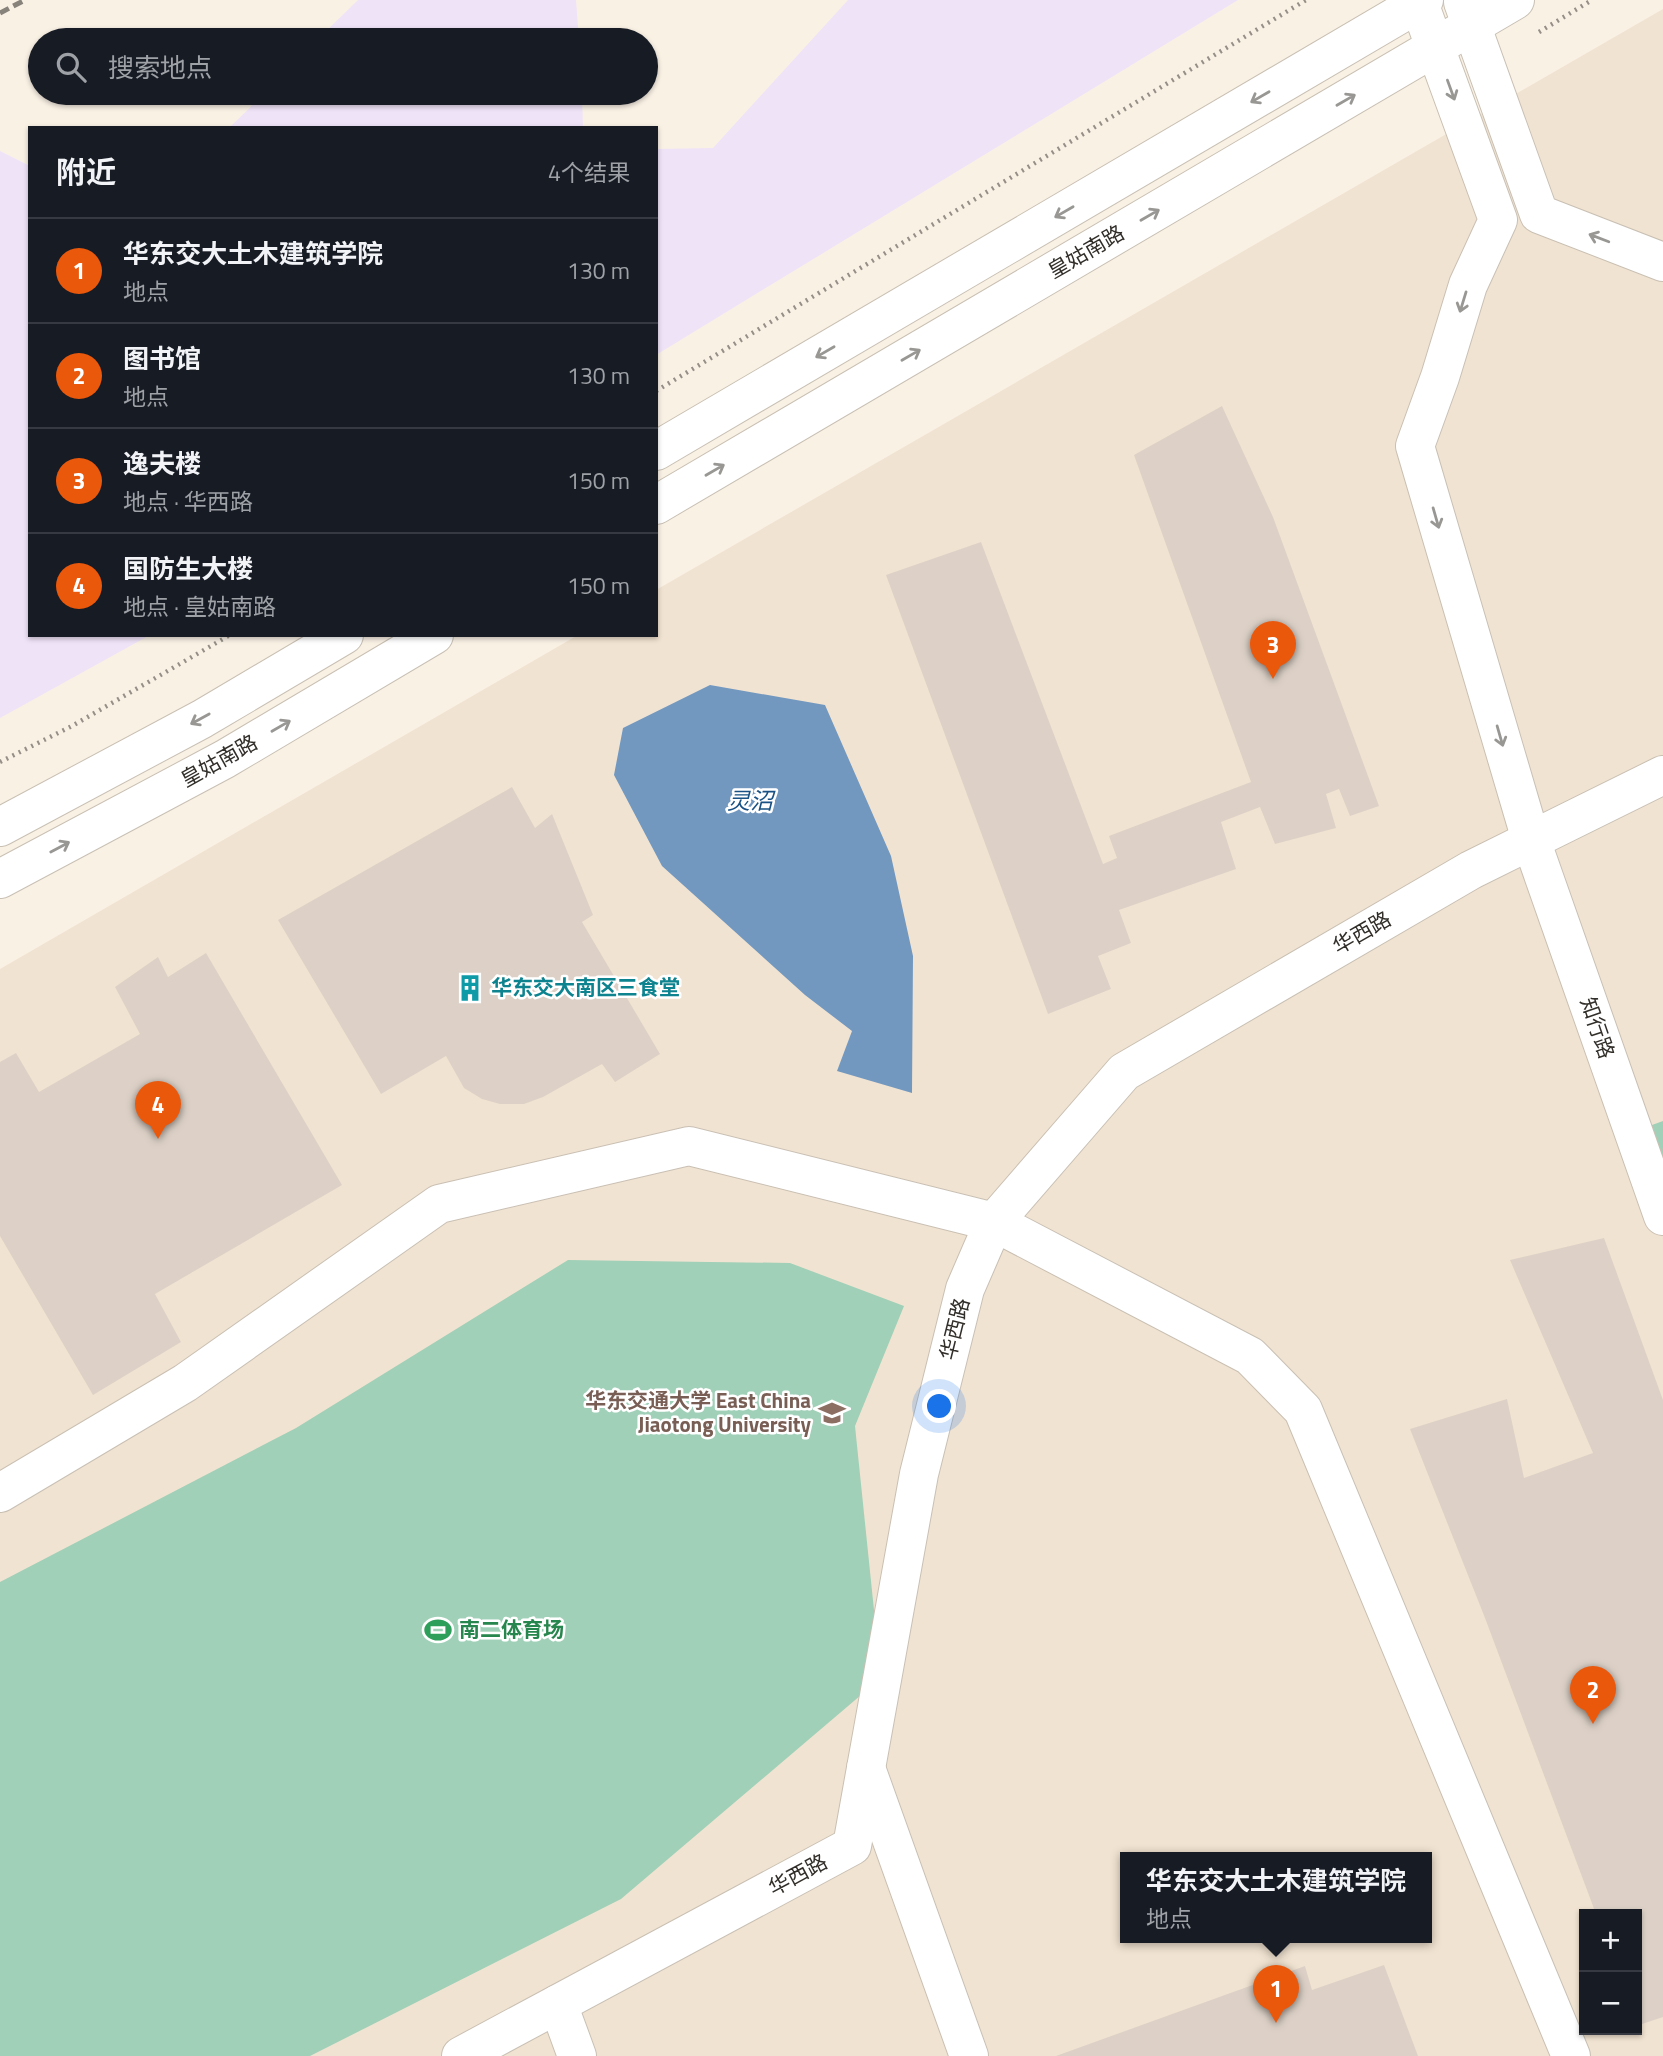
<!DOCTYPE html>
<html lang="zh">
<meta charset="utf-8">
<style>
body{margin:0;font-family:"Titillium Web","Noto Sans SC",sans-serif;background:#20242c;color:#f1f3f6}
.controls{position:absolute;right:21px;bottom:21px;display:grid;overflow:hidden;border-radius:0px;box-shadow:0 2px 5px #0004}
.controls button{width:63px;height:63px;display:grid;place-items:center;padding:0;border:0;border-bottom:2px solid #363941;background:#171b24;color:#f1f3f6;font:35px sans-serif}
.you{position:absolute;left:940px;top:1407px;width:24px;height:24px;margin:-18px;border:5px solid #fff;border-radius:50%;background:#1a73e8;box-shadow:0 0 0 10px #1a73e833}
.badge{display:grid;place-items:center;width:46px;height:46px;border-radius:50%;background:#ea580c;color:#fff;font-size:23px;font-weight:700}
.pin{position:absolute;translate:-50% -58px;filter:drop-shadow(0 2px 4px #0008)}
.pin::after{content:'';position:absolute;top:37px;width:24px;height:21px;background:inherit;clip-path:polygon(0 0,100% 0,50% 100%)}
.popup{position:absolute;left:1120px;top:1852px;width:312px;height:91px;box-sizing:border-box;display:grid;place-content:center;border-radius:0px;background:#171b24;filter:drop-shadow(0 2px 5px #0005);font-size:23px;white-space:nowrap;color:#9ea1a6}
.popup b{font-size:26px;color:#f1f3f6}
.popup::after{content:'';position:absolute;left:50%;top:100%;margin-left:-14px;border:14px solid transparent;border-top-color:#171b24}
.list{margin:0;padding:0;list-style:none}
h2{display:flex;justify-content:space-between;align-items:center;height:91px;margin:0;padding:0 28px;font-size:30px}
h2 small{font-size:23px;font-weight:400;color:#9ea1a6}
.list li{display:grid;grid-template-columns:46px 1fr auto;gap:21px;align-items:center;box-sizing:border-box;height:105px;padding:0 28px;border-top:2px solid #363941}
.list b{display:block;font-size:26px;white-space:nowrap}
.list p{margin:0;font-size:23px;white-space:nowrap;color:#9ea1a6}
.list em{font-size:23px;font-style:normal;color:#9ea1a6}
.icon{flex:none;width:38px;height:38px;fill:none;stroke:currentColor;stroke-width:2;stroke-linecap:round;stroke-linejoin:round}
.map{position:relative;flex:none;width:1663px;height:2056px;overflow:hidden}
.search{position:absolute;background:#171b24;box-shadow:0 2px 5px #0004;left:28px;top:28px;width:630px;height:77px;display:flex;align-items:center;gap:18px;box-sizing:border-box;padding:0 24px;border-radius:38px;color:#9ea1a6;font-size:26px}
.panel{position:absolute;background:#171b24;box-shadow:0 2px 5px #0004;left:28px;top:126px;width:630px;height:511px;border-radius:0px}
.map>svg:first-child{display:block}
.industrial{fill:#efe3f8}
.built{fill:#f1e3d1;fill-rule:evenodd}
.green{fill:#a0d0b8}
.water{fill:#7298c0}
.building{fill:#ddd1c7}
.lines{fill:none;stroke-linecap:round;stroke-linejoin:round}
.minor-casing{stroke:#c9c0b4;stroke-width:40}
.path{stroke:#958f87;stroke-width:4.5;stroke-dasharray:2 5;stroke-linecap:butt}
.minor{stroke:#fff;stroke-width:38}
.rail{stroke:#87827a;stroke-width:5;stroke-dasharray:10 5;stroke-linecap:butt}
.oneway{stroke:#989794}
.labels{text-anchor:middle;stroke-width:5;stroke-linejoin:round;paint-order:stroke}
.street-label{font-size:21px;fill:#322f2a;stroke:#fff}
.culture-label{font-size:21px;font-weight:bold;fill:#0d838f;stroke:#fff;text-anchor:start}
.education-label{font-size:21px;font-weight:bold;fill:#785e54;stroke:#fff;text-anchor:end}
.leisure-label{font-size:21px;font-weight:bold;fill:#27864d;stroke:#fff;text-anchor:start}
.water-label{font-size:23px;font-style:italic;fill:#195184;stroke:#fff}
</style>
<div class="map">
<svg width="1663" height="2056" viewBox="0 0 1663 2056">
<rect width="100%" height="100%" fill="#faf1e5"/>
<g class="industrial">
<polygon points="358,0 576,0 579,40 317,40"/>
<polygon points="848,0 1238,0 656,355 656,149 713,148"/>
<polygon points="265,93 582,93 583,128 229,128"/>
<polygon points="0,151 30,166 30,635 150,635 0,718"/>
</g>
<path class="built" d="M1663 9V2056H0V969L578 635H656V590ZM1126 1857H1426V1937H1126ZM1584 1914H1637V2030H1584Z"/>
<g class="green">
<polygon points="1663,1121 1663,1192 1641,1129"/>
<polygon points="568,1260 790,1263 904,1306 855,1426 881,1678 621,1899 310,2056 0,2056 0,1582 296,1428"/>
</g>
<polygon class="water" points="710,685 825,705 891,856 913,956 912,1093 837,1071 852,1031 805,995 662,866 614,775 623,728"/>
<g class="building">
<polygon points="1222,406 1273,517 1379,806 1350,816 1339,789 1326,794 1336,828 1275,844 1260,807 1221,822 1236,869 1119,910 1131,943 1098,956 1111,989 1048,1014 886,575 981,542 1103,864 1117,858 1109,836 1251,782 1134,455"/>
<polygon points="512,787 535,828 552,814 593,915 582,922 660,1054 615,1082 602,1064 543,1097 524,1104 500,1104 482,1099 464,1088 446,1056 381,1094 278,920"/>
<polygon points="206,953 342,1185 155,1294 181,1342 93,1395 0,1236 0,1062 16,1053 39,1092 140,1034 115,987 158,957 168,977"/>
<polygon points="1604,1238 1663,1400 1663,2017 1639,2025 1637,2019 1637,1914 1596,1914 1485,1618 1410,1429 1507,1399 1524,1478 1593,1453 1510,1260"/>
<polygon points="1384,1965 1418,2056 1056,2056 1305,1966 1312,1990"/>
</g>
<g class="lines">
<defs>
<g id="minor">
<polyline points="1463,2 1539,214 1663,262"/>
<polyline points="1419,3 1498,220 1468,285 1440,377 1415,446 1531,840 1663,1216"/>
<polyline points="656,451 1424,0"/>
<polyline points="656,505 1515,0"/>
<polyline points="0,827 202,719 344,635"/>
<polyline points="0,879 225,759 434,635"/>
<polyline points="0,1493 185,1383 439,1204 689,1146 994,1222 1250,1356 1303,1410 1571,2056"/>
<polyline points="866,1768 969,2056"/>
<polyline points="558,2004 577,2056"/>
<polyline points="461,2056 852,1846 919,1474 965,1289 994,1222 1124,1072 1471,870 1663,775"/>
</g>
</defs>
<use href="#minor" class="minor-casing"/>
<g class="path">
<polyline points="1539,32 1592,0"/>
<polyline points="656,391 1306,0"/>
<polyline points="0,762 72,726 230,635"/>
</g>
<use href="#minor" class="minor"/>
<polyline class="rail" points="0,13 25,0"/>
</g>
<defs><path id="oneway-shaft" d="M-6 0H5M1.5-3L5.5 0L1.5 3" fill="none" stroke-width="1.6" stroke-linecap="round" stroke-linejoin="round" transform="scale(1.75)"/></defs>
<g class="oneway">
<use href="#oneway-shaft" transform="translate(1451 90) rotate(70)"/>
<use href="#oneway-shaft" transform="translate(1260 97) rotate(150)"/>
<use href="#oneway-shaft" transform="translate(1346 100) rotate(-30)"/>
<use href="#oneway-shaft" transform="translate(1064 212) rotate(150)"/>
<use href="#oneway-shaft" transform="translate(1150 215) rotate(-30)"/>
<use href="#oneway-shaft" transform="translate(1599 238) rotate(-159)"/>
<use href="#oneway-shaft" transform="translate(1463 302) rotate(107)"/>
<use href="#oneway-shaft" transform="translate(825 352) rotate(150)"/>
<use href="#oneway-shaft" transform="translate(911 355) rotate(-30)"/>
<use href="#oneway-shaft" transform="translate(715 470) rotate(-30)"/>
<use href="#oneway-shaft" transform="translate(1436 518) rotate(74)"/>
<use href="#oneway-shaft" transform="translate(200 719) rotate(151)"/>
<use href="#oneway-shaft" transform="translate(281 726) rotate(-30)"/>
<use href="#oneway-shaft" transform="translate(1500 736) rotate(74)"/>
<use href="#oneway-shaft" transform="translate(60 847) rotate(-28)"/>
</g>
<defs>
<symbol id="building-bare" viewBox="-9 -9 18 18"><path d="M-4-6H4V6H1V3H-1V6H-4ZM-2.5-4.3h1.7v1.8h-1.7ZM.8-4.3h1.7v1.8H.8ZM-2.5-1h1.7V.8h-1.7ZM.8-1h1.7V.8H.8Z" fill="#0f9aa8" stroke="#fff" stroke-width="2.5" paint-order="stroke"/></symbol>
<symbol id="university-bare" viewBox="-9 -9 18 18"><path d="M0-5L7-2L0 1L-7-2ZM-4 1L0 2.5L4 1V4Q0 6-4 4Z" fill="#8d6e63" stroke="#fff" stroke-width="2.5" paint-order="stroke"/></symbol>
<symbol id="stadium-bare" viewBox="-9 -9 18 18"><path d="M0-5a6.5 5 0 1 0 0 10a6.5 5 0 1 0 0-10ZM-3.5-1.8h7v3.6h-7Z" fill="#2e9e5b" stroke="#fff" stroke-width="2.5" paint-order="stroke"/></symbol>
</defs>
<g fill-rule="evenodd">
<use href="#building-bare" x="451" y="969" width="38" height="38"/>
<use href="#university-bare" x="813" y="1394" width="38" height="38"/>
<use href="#stadium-bare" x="419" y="1611" width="38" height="38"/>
</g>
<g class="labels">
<g class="street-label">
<text transform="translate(1086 252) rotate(-30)" y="7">皇姑南路</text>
<text transform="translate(219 761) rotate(-29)" y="7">皇姑南路</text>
<text transform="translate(1362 933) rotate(-30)" y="7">华西路</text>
<text transform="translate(1597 1028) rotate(71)" y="7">知行路</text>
<text transform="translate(955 1329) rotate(-76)" y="7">华西路</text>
<text transform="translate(798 1875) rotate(-28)" y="7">华西路</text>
</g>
<g class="culture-label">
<text x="491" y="995">华东交大南区三食堂</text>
</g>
<g class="education-label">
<text x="811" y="1408">华东交通大学 East China<tspan x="811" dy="24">Jiaotong University</tspan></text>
</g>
<g class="leisure-label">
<text x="459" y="1637">南二体育场</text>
</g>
<g class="water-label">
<text x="750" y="809">灵沼</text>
</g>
</g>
</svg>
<div class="controls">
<button>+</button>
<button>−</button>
</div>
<div class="you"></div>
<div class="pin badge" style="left:1276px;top:2023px">1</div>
<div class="popup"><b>华东交大土木建筑学院</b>地点</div>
<div class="pin badge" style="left:1593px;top:1724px">2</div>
<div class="pin badge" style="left:1273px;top:679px">3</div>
<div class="pin badge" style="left:158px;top:1139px">4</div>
<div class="search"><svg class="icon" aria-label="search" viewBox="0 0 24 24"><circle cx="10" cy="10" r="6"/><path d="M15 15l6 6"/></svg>搜索地点</div>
<section class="panel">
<h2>附近<small>4个结果</small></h2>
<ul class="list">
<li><span class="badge">1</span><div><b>华东交大土木建筑学院</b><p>地点</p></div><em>130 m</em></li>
<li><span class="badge">2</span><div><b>图书馆</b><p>地点</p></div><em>130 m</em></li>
<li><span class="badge">3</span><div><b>逸夫楼</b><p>地点 · 华西路</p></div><em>150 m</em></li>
<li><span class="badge">4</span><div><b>国防生大楼</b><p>地点 · 皇姑南路</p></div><em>150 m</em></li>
</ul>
</section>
</div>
